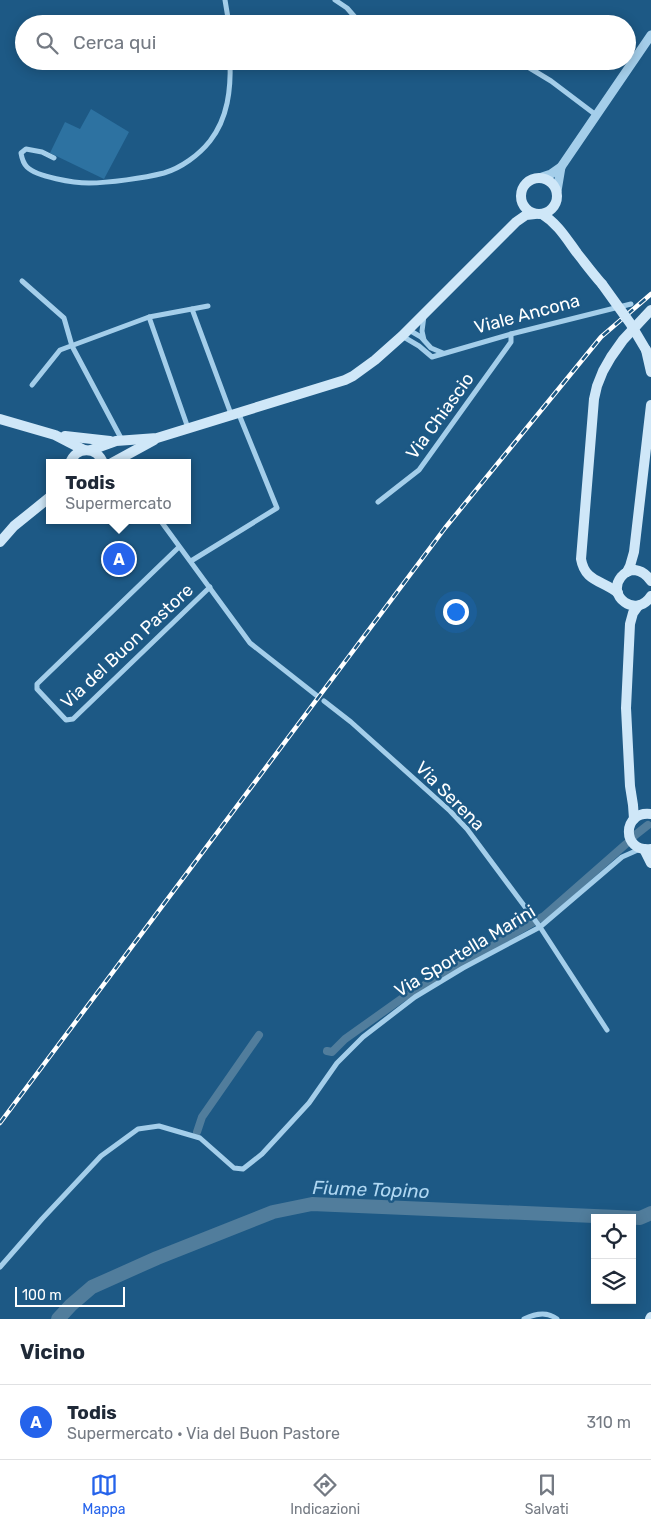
<!DOCTYPE html>
<html lang="it">
<meta charset="utf-8">
<style>
body{margin:0;font-family:Rubik,sans-serif;background:#f6f6f7;color:#1f2937}
.controls{position:absolute;right:15px;bottom:15px;display:grid;overflow:hidden;border-radius:0px;box-shadow:0 2px 12px #0003}
.controls button{width:45px;height:45px;display:grid;place-items:center;padding:0;border:0;border-bottom:1px solid #e0e1e3;background:#fff;color:#1f2937;font:25px sans-serif}
.scale{position:absolute;left:15px;bottom:12px;width:110px;box-sizing:border-box;padding-left:5px;border:2px solid #fff;border-top:0;font-size:14px;line-height:18px;white-space:nowrap;color:#fff;-webkit-text-stroke:4px #1d5985;paint-order:stroke}
.you{position:absolute;left:455px;top:611px;width:18px;height:18px;margin:-12px;border:4px solid #fff;border-radius:50%;background:#1a73e8;box-shadow:0 0 0 8px #1a73e833}
.badge{display:grid;place-items:center;width:32px;height:32px;border-radius:50%;background:#2563eb;color:#fff;font-size:16px;font-weight:700}
.pin{position:absolute;translate:-50% -50%;border:2px solid #fff;box-shadow:0 1px 5px #0006}
.popup{position:absolute;left:46px;top:459px;width:145px;height:65px;box-sizing:border-box;display:grid;place-content:center;border-radius:0px;background:#fff;filter:drop-shadow(0 1px 4px #0005);font-size:16px;white-space:nowrap;color:#747a83}
.popup b{font-size:19px;color:#1f2937}
.popup::after{content:'';position:absolute;left:50%;top:100%;margin-left:-10px;border:10px solid transparent;border-top-color:#fff}
.list{margin:0;padding:0;list-style:none}
h2{display:flex;justify-content:space-between;align-items:center;height:65px;margin:0;padding:0 20px;font-size:21px}
h2 small{font-size:16px;font-weight:400;color:#747a83}
.list li{display:grid;grid-template-columns:32px 1fr auto;gap:15px;align-items:center;box-sizing:border-box;height:75px;padding:0 20px;border-top:1px solid #e0e1e3}
.list b{display:block;font-size:19px;white-space:nowrap}
.list p{margin:0;font-size:16px;white-space:nowrap;color:#747a83}
.list em{font-size:16px;font-style:normal;color:#747a83}
.icon{flex:none;width:28px;height:28px;fill:none;stroke:currentColor;stroke-width:2;stroke-linecap:round;stroke-linejoin:round}
.map{position:relative;flex:none;width:651px;height:1319px;overflow:hidden}
.search{position:absolute;background:#fff;box-shadow:0 2px 12px #0003;left:15px;right:15px;top:15px;height:55px;display:flex;align-items:center;gap:12px;box-sizing:border-box;padding:0 18px;border-radius:28px;color:#747a83;font-size:19px}
.sheet{height:140px;background:#fff}
nav{display:flex;justify-content:space-around;align-items:center;box-sizing:border-box;height:70px;border-top:1px solid #e0e1e3;background:#fff;font-size:14px;color:#747a83}
nav a{display:grid;justify-items:center;gap:2px}
nav .on{color:#2563eb}
.map>svg:first-child{display:block}
.green{fill:#2d72a1}
.lines{fill:none;stroke-linecap:round;stroke-linejoin:round}
.canal{stroke:#517d9c;stroke-width:8}
.river{stroke:#517d9c;stroke-width:14}
.minor{stroke:#a4ceea;stroke-width:5}
.tertiary{stroke:#a4ceea;stroke-width:9}
.secondary{stroke:#cfe7f8;stroke-width:10}
.rail-casing{stroke:#fff;stroke-width:4.5}
.rail{stroke:#1d5985;stroke-width:2.5;stroke-dasharray:8;stroke-linecap:butt}
.secondary-bridge{stroke:#cfe7f8;stroke-width:10}
.labels{text-anchor:middle;stroke-width:5;stroke-linejoin:round;paint-order:stroke}
.street-label{font-size:18px;fill:#fff;stroke:#1d5985}
.water-label{font-size:19px;font-style:italic;fill:#afd7f2;stroke:#1d5985}
</style>
<div class="map">
<svg width="651" height="1319" viewBox="0 0 651 1319">
<rect width="100%" height="100%" fill="#1d5985"/>
<polygon class="green" points="91,109 129,132 104,179 50,153 65,122 80,129"/>
<g class="lines">
<g class="canal">
<polyline points="634,836 648,825"/>
<polyline points="327,1051 332,1052 345,1039 404,997 544,916 626,844"/>
<polyline points="197,1132 202,1117 259,1035"/>
</g>
<polyline class="river" points="58,1319 71,1305 92,1287 157,1258 273,1212 312,1204 640,1218 651,1213"/>
<g class="minor">
<polyline points="225,0 229,24"/>
<polyline points="335,0 347,8 361,24"/>
<polyline points="518,61 551,81 596,115"/>
<path d="M54 158 42 152 26 149 21 153C22 159 23 163 27 167 37 177 74 183 89 183 109 183 144 178 164 173 181 168 199 155 210 141 228 118 231 89 230 61"/>
<polyline points="22,281 64,318 72,346 122,440"/>
<polyline points="192,309 231,414"/>
<polyline points="149,317 188,428"/>
<polyline points="409,330 421,337 431,348 443,353"/>
<polyline points="402,336 419,346 432,357 511,334 631,304"/>
<polyline points="424,340 422,331 424,316"/>
<polyline points="32,385 60,350 149,317 208,306"/>
<polyline points="378,502 419,470 511,342 511,334"/>
<polyline points="160,520 250,643 316,695"/>
<polyline points="179,547 37,684 37,689 66,720 73,719 210,587"/>
<polyline points="191,561 277,508 238,412"/>
<polyline points="324,701 351,722 450,811 467,829 540,927 607,1030"/>
<polyline points="0,1267 42,1219 101,1156 138,1129 159,1126 200,1138 234,1168 243,1169 262,1154 309,1103 337,1063 363,1037 415,997 463,968 540,927 622,857 640,849"/>
<path d="M524 1319C534 1314 547 1311 557 1319"/>
</g>
<g class="tertiary">
<polyline points="542,177 551,174 561,167 651,35"/>
<polyline points="557,191 561,167"/>
</g>
<g class="secondary">
<circle cx="539" cy="196" r="18"/>
<path d="M542 214C558 224 566 238 577 253 585 263 593 274 602 284"/>
<polyline points="646,350 651,372"/>
<polyline points="0,419 55,435 84,450"/>
<polyline points="65,436 110,441"/>
<polyline points="91,450 116,441 157,438 345,380 353,376 375,360 402,336 516,222 526,215 535,214"/>
<path d="M70 463C76 446 97 446 103 463"/>
<polyline points="112,463 154,440"/>
<polyline points="0,542 14,526 50,497"/>
<polyline points="627,572 630,566 634,552 651,405"/>
<path d="M651 581C647 575 642 571 635 570 630 570 624 573 621 577 606 596 636 619 651 596"/>
<path d="M618 593C602 580 585 582 581 559L594 399 597 386 603 371 611 357 623 340 651 310"/>
<path d="M651 814C622 810 621 853 651 849"/>
<polyline points="634,819 633,805 630,786 626,708 630,624 633,613 638,606"/>
<polyline points="644,849 651,863"/>
<polyline points="650,1319 651,1317"/>
</g>
<defs>
<polyline id="rail" points="0,1123 445,528 601,337 651,294"/>
</defs>
<use href="#rail" class="rail-casing"/>
<use href="#rail" class="rail"/>
<polyline class="secondary-bridge" points="602,284 630,323 646,350"/>
</g>
<g class="labels">
<g class="street-label">
<text transform="translate(527 314) rotate(-15)" y="6">Viale Ancona</text>
<text transform="translate(440 416) rotate(-54)" y="6">Via Chiascio</text>
<text transform="translate(127 646) rotate(-43)" y="6">Via del Buon Pastore</text>
<text transform="translate(450 796) rotate(45)" y="6">Via Serena</text>
<text transform="translate(465 951) rotate(-31)" y="6">Via Sportella Marini</text>
</g>
<g class="water-label">
<text transform="translate(371 1189) rotate(2)" y="7">Fiume Topino</text>
</g>
</g>
</svg>
<div class="controls">
<button><svg class="icon" aria-label="locate" viewBox="0 0 24 24"><circle cx="12" cy="12" r="6"/><path d="M12 2v4M12 18v4M2 12h4M18 12h4"/></svg></button>
<button><svg class="icon" aria-label="layers" viewBox="0 0 24 24"><path d="M12 4l9 5-9 5-9-5zM3 14l9 5 9-5"/></svg></button>
</div>
<div class="scale">100 m</div>
<div class="you"></div>
<div class="pin badge" style="left:119px;top:559px">A</div>
<div class="popup"><b>Todis</b>Supermercato</div>
<div class="search"><svg class="icon" aria-label="search" viewBox="0 0 24 24"><circle cx="10" cy="10" r="6"/><path d="M15 15l6 6"/></svg>Cerca qui</div>
</div>
<section class="sheet">
<h2>Vicino<small></small></h2>
<ul class="list">
<li><span class="badge">A</span><div><b>Todis</b><p>Supermercato · Via del Buon Pastore</p></div><em>310 m</em></li>
</ul>
</section>
<nav>
<a class="on"><svg class="icon" aria-label="map" viewBox="0 0 24 24"><path d="M3 6l6-2 6 2 6-2v14l-6 2-6-2-6 2zM9 4v14M15 6v14"/></svg>Mappa</a>
<a><svg class="icon" aria-label="directions" viewBox="0 0 24 24"><path d="M12 3l9 9-9 9-9-9zM9 14v-3h6M13 9l2 2-2 2"/></svg>Indicazioni</a>
<a><svg class="icon" aria-label="saved" viewBox="0 0 24 24"><path d="M7 4h10v16l-5-4-5 4z"/></svg>Salvati</a>
</nav>
